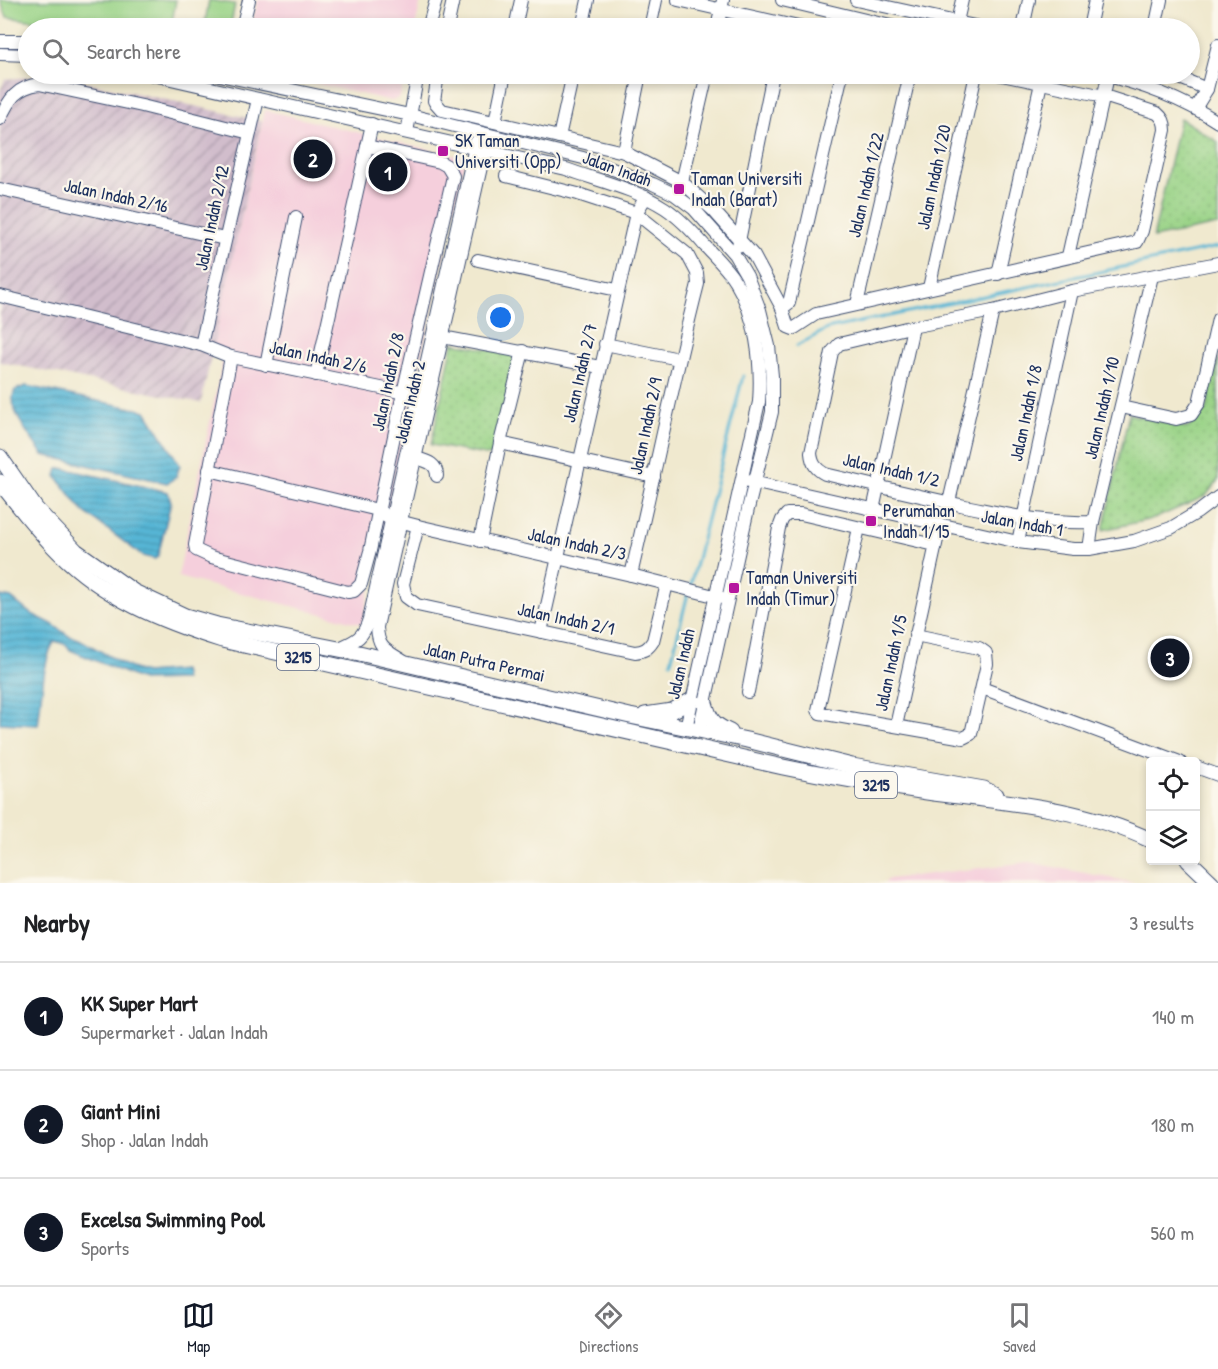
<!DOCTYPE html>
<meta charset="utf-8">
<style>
body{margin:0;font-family:"Patrick Hand",sans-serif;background:#f2f2f2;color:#202124}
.controls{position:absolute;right:18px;bottom:18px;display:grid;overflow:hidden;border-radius:6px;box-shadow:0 3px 9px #0003}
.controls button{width:54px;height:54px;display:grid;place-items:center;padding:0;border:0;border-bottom:2px solid #e0e0e0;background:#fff;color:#202124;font:30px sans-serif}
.you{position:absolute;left:501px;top:318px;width:21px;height:21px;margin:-15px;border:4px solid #fff;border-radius:50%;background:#1a73e8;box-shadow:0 0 0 9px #1a73e833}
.badge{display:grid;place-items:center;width:39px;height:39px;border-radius:50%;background:#111827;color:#fff;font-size:20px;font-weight:700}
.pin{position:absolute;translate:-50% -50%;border:3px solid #fff;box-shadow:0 2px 6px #0006}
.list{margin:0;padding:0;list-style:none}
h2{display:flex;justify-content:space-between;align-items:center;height:78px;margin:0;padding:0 24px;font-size:26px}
h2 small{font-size:20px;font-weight:400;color:#757577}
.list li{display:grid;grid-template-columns:39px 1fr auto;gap:18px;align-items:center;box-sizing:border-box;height:108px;padding:0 24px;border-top:2px solid #e0e0e0}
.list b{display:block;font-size:22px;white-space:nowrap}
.list p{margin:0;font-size:20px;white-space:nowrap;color:#757577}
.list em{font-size:20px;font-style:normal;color:#757577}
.icon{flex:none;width:33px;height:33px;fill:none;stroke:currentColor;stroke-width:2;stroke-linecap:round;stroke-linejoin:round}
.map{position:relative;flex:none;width:1218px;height:883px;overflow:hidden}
.search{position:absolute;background:#fff;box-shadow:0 3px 9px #0003;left:18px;right:18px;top:18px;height:66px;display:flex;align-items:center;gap:15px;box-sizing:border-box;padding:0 21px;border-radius:33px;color:#757577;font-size:22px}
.sheet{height:402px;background:#fff}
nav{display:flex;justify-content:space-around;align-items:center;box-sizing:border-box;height:84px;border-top:2px solid #e0e0e0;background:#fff;font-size:16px;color:#757577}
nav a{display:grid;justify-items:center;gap:3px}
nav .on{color:#111827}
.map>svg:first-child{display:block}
.built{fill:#f5cfdc}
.industrial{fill:url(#industrial-furrows)}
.grass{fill:#9ad387;stroke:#5a8172;stroke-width:1.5}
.park{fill:url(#park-dots);stroke:#5a8172;stroke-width:1.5}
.water{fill:url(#water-rules);stroke:#39729a;stroke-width:1.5}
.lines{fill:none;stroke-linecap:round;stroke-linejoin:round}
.stream{stroke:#57b6d5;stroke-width:3}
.minor-casing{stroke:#3b4b6f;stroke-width:14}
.major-casing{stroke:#3b4b6f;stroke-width:17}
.minor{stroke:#fff;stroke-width:12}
.major{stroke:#fff;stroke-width:15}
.poi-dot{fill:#b5179e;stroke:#fbf7ec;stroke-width:2}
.labels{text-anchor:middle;stroke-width:4.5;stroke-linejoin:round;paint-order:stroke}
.shield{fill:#fbf7ec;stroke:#5e6b89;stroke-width:1.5}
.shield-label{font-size:16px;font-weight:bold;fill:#1b2f5e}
.poi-label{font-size:18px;fill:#1b2f5e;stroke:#fbf7ec;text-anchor:start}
.street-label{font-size:18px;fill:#1b2f5e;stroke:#fbf7ec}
</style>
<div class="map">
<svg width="1218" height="883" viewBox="0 0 1218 883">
<defs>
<pattern id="industrial-furrows" width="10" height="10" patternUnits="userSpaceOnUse" patternTransform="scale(1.5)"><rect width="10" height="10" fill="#d1bdcc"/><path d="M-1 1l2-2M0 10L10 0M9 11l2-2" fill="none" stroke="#a99aa9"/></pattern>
<pattern id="park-dots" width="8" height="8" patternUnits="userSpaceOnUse" patternTransform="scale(1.5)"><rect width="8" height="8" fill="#9ad387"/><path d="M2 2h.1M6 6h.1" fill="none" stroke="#84b577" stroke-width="1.8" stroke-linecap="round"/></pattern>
<pattern id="water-rules" width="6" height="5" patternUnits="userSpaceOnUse" patternTransform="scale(1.5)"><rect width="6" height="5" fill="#57b6d5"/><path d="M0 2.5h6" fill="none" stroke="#4794b0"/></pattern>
</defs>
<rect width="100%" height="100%" fill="#fbf7ec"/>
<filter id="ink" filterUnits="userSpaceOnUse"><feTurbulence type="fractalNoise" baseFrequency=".0167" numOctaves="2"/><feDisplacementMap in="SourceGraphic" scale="12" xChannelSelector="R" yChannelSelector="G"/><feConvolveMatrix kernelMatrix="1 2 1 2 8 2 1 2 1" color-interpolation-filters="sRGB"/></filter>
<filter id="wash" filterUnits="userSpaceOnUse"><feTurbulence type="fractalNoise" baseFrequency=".008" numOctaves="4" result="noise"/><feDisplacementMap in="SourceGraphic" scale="24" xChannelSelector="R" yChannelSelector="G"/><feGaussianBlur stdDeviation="1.35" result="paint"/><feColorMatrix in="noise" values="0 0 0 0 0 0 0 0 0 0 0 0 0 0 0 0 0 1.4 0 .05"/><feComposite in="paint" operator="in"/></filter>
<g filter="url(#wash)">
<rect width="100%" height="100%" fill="#f0e9cf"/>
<g class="built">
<polygon points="258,0 421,0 415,28 251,28"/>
<polygon points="274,74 405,74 400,97 392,101"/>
<polygon points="265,110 465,158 362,624 178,577 223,359 211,356"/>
<polygon points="1029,862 1135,883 884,883 889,879"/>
</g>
<polygon class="industrial" points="54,75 262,121 201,403 0,362 0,91 5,79"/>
<g class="grass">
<polygon points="0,0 176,0 171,28 85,28 7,17"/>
<polygon points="209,0 235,4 230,28 204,28"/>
</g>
<g class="park">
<polygon points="1180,118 1218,142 1218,225 1153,238"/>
<polygon points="453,343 519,355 495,457 431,445"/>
<polygon points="1218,357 1218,480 1206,496 1156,518 1103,530 1129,414 1188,428 1206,410"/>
</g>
<g class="water">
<path d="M26 386 146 411 180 465 176 477 167 483 43 455C33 440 5 408 15 390Z"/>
<polygon points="61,468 168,492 171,502 158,556 155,559 143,556 83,511 56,476 58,469"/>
<path d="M0 596 11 598 30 613 52 624 69 636 79 639 128 667 145 673 183 670 185 680 144 681 70 650 67 645 55 641C43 656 41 705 38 725L0 723Z"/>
</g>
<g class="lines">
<g class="stream">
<polyline points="797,346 827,329 1218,247"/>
<polyline points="690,587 743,376"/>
<polyline points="671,662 688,593"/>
</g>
</g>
</g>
<g filter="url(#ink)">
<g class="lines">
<defs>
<g id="minor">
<polyline points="678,0 803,28"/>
<polyline points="782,0 899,28"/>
<polyline points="856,0 984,28"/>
<polyline points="957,22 962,0"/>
<polyline points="242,28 249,0"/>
<polyline points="428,28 436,0"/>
<polyline points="447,28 453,0"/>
<polyline points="515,28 521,0"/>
<polyline points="582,28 588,0"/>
<polyline points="650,28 656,0"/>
<polyline points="717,28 723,0"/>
<polyline points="1023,28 1029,0"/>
<polyline points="1089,28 1095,0"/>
<polyline points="1155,28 1161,0"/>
<polyline points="0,41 28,41"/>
<polyline points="0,54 28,55"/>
<path d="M149 74 566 169C599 181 636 189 665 208 680 218 693 232 705 246 715 257 727 268 735 281 756 315 762 362 759 402L686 728"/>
<polyline points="215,74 410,115 583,158 653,184 674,194 694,209 734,254 747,276 760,310 769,346 772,376 772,412 748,509 699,730"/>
<path d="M438 74 434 101 442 110 624 152 682 182 713 210 754 256 782 308 788 327 793 329 816 314 1137 242 1142 231 1165 130C1165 122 1163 118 1157 113L1104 96 997 74"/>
<path d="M1098 74C1140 83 1182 99 1218 122"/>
<polyline points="1170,74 1207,89"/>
<polyline points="1196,107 1207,89 1218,45"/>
<path d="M0 119C9 99 17 87 39 84L142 106 250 133"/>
<polyline points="495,122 505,74"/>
<polyline points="407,132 418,74"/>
<polyline points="559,137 573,74"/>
<polyline points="624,152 640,74"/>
<path d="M506 176 578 194 636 213 687 254 697 273 698 284C673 381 654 478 631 575"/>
<polyline points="682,182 707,74"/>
<polyline points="0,189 225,239"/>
<polyline points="738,246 773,74"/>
<polyline points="1068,256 1108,76"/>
<polyline points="478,260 617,290"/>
<polyline points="998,274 1041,83"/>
<polyline points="929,288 976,74"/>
<polyline points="0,296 201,345 231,357 410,394"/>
<polyline points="857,304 910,74"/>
<polyline points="782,308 789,303 842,74"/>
<polyline points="437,336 600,367"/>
<polyline points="605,344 679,359"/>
<polyline points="201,345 258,99"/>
<polyline points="231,357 195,545 196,550 211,557 348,592 354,591 361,584 370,551 403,393 453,176 447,166 440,162 367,146"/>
<polyline points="266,365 296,217"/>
<polyline points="316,375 372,124"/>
<polyline points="1121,407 1176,419 1191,415 1199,403 1218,319"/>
<polyline points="500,443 654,477"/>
<path d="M416 458C426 461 437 463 437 476"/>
<polyline points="209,470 378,510 391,519 418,526 631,575 722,598"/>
<polyline points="748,481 1018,542 1073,549 1089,549 1134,541 1171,528 1198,512 1218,497"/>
<polyline points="949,502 993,311"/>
<polyline points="873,510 913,327"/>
<path d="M1093 522C1047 524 1011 515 965 506 919 496 872 485 825 474 816 469 812 464 811 453L832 352 839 344 906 328 993 311 1072 291 1218 263"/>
<path d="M418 526 403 584 406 597 417 605 635 652C644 651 648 649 653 641L667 584"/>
<polyline points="859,528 818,710 820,713 958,737 963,738 971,734 987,664 986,653 979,648 915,635"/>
<polyline points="480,541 500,443 523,351"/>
<polyline points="1018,542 1072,291"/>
<polyline points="1089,549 1093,522 1152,276"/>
<polyline points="541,632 636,213 646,197"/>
<path d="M337 649C355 641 363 639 369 619L476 142"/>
<path d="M403 661C386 650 378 649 377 627L486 145"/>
<polyline points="982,688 1180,762"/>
<polyline points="748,692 779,528 782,520 787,514 801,514 935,545"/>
<polyline points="896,726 940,526"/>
<polyline points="1196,767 1218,775"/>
</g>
<g id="major">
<polyline points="0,457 36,509 76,551 134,592 185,616 217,625 359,653 630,716 747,740 852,766 984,789 996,795"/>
<path d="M0 482C19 506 37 530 59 552 105 598 161 621 222 640L783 767C831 777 879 785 927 792 1002 802 1082 807 1150 840"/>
<path d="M705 703C710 721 714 725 730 732"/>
<polyline points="645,715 672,711 692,700"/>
<polyline points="1188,860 1212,883"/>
</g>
</defs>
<use href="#minor" class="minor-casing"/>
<use href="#major" class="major-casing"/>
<use href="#minor" class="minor"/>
<use href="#major" class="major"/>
</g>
</g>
<g class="poi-dot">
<rect x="437" y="145" width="12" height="12" rx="3"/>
<rect x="673" y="183" width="12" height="12" rx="3"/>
<rect x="865" y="515" width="12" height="12" rx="3"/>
<rect x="728" y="582" width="12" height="12" rx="3"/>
</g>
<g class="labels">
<g class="shield">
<rect x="277" y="644" width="42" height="26" rx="4.5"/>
<rect x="855" y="772" width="42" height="26" rx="4.5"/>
</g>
<g class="shield-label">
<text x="298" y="663">3215</text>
<text x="876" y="791">3215</text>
</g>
<g class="poi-label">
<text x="455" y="147">SK Taman<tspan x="455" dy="21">Universiti (Opp)</tspan></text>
<text x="691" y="185">Taman Universiti<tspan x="691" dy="21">Indah (Barat)</tspan></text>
<text x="883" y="517">Perumahan<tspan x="883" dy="21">Indah 1/15</tspan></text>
<text x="746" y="584">Taman Universiti<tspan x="746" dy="21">Indah (Timur)</tspan></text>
</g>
<g class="street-label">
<text transform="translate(617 169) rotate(20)" y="6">Jalan Indah</text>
<text transform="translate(934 177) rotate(-78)" y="6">Jalan Indah 1/20</text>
<text transform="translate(866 185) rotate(-77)" y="6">Jalan Indah 1/22</text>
<text transform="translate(116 196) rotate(12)" y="6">Jalan Indah 2/16</text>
<text transform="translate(212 218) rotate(-78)" y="6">Jalan Indah 2/12</text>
<text transform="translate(318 357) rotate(12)" y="6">Jalan Indah 2/6</text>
<text transform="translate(580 373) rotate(-77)" y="6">Jalan Indah 2/7</text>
<text transform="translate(388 382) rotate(-78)" y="6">Jalan Indah 2/8</text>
<text transform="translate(410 402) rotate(-77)" y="6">Jalan Indah 2</text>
<text transform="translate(1102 408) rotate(-77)" y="6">Jalan Indah 1/10</text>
<text transform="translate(1026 413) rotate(-78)" y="6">Jalan Indah 1/8</text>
<text transform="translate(646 426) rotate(-78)" y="6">Jalan Indah 2/9</text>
<text transform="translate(891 470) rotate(13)" y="6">Jalan Indah 1/2</text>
<text transform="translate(1022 523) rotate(10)" y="6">Jalan Indah 1</text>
<text transform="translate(577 544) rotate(12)" y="6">Jalan Indah 2/3</text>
<text transform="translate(566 619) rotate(12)" y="6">Jalan Indah 2/1</text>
<text transform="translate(484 662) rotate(13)" y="6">Jalan Putra Permai</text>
<text transform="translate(891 663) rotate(-78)" y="6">Jalan Indah 1/5</text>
<text transform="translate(681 664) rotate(-77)" y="6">Jalan Indah</text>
</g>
</g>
</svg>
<div class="controls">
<button><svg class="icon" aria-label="locate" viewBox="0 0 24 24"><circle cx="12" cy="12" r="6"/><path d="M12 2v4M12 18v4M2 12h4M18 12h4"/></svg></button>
<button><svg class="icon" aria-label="layers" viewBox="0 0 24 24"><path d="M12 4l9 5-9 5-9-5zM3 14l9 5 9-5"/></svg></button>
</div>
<div class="you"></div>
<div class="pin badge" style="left:388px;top:172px">1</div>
<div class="pin badge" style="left:313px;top:159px">2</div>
<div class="pin badge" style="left:1170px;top:658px">3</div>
<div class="search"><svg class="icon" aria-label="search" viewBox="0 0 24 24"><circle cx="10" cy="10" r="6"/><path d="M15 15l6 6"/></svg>Search here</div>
</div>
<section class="sheet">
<h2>Nearby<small>3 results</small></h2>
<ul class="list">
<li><span class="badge">1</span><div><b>KK Super Mart</b><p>Supermarket · Jalan Indah</p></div><em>140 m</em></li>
<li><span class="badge">2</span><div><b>Giant Mini</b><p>Shop · Jalan Indah</p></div><em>180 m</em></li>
<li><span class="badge">3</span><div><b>Excelsa Swimming Pool</b><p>Sports</p></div><em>560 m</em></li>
</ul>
</section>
<nav>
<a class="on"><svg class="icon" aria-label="map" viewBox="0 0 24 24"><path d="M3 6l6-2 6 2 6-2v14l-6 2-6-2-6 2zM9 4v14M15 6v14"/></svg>Map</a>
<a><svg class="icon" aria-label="directions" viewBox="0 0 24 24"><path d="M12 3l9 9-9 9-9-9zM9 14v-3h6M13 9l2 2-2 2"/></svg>Directions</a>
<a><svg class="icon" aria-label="saved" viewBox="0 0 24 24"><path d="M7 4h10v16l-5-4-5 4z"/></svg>Saved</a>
</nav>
